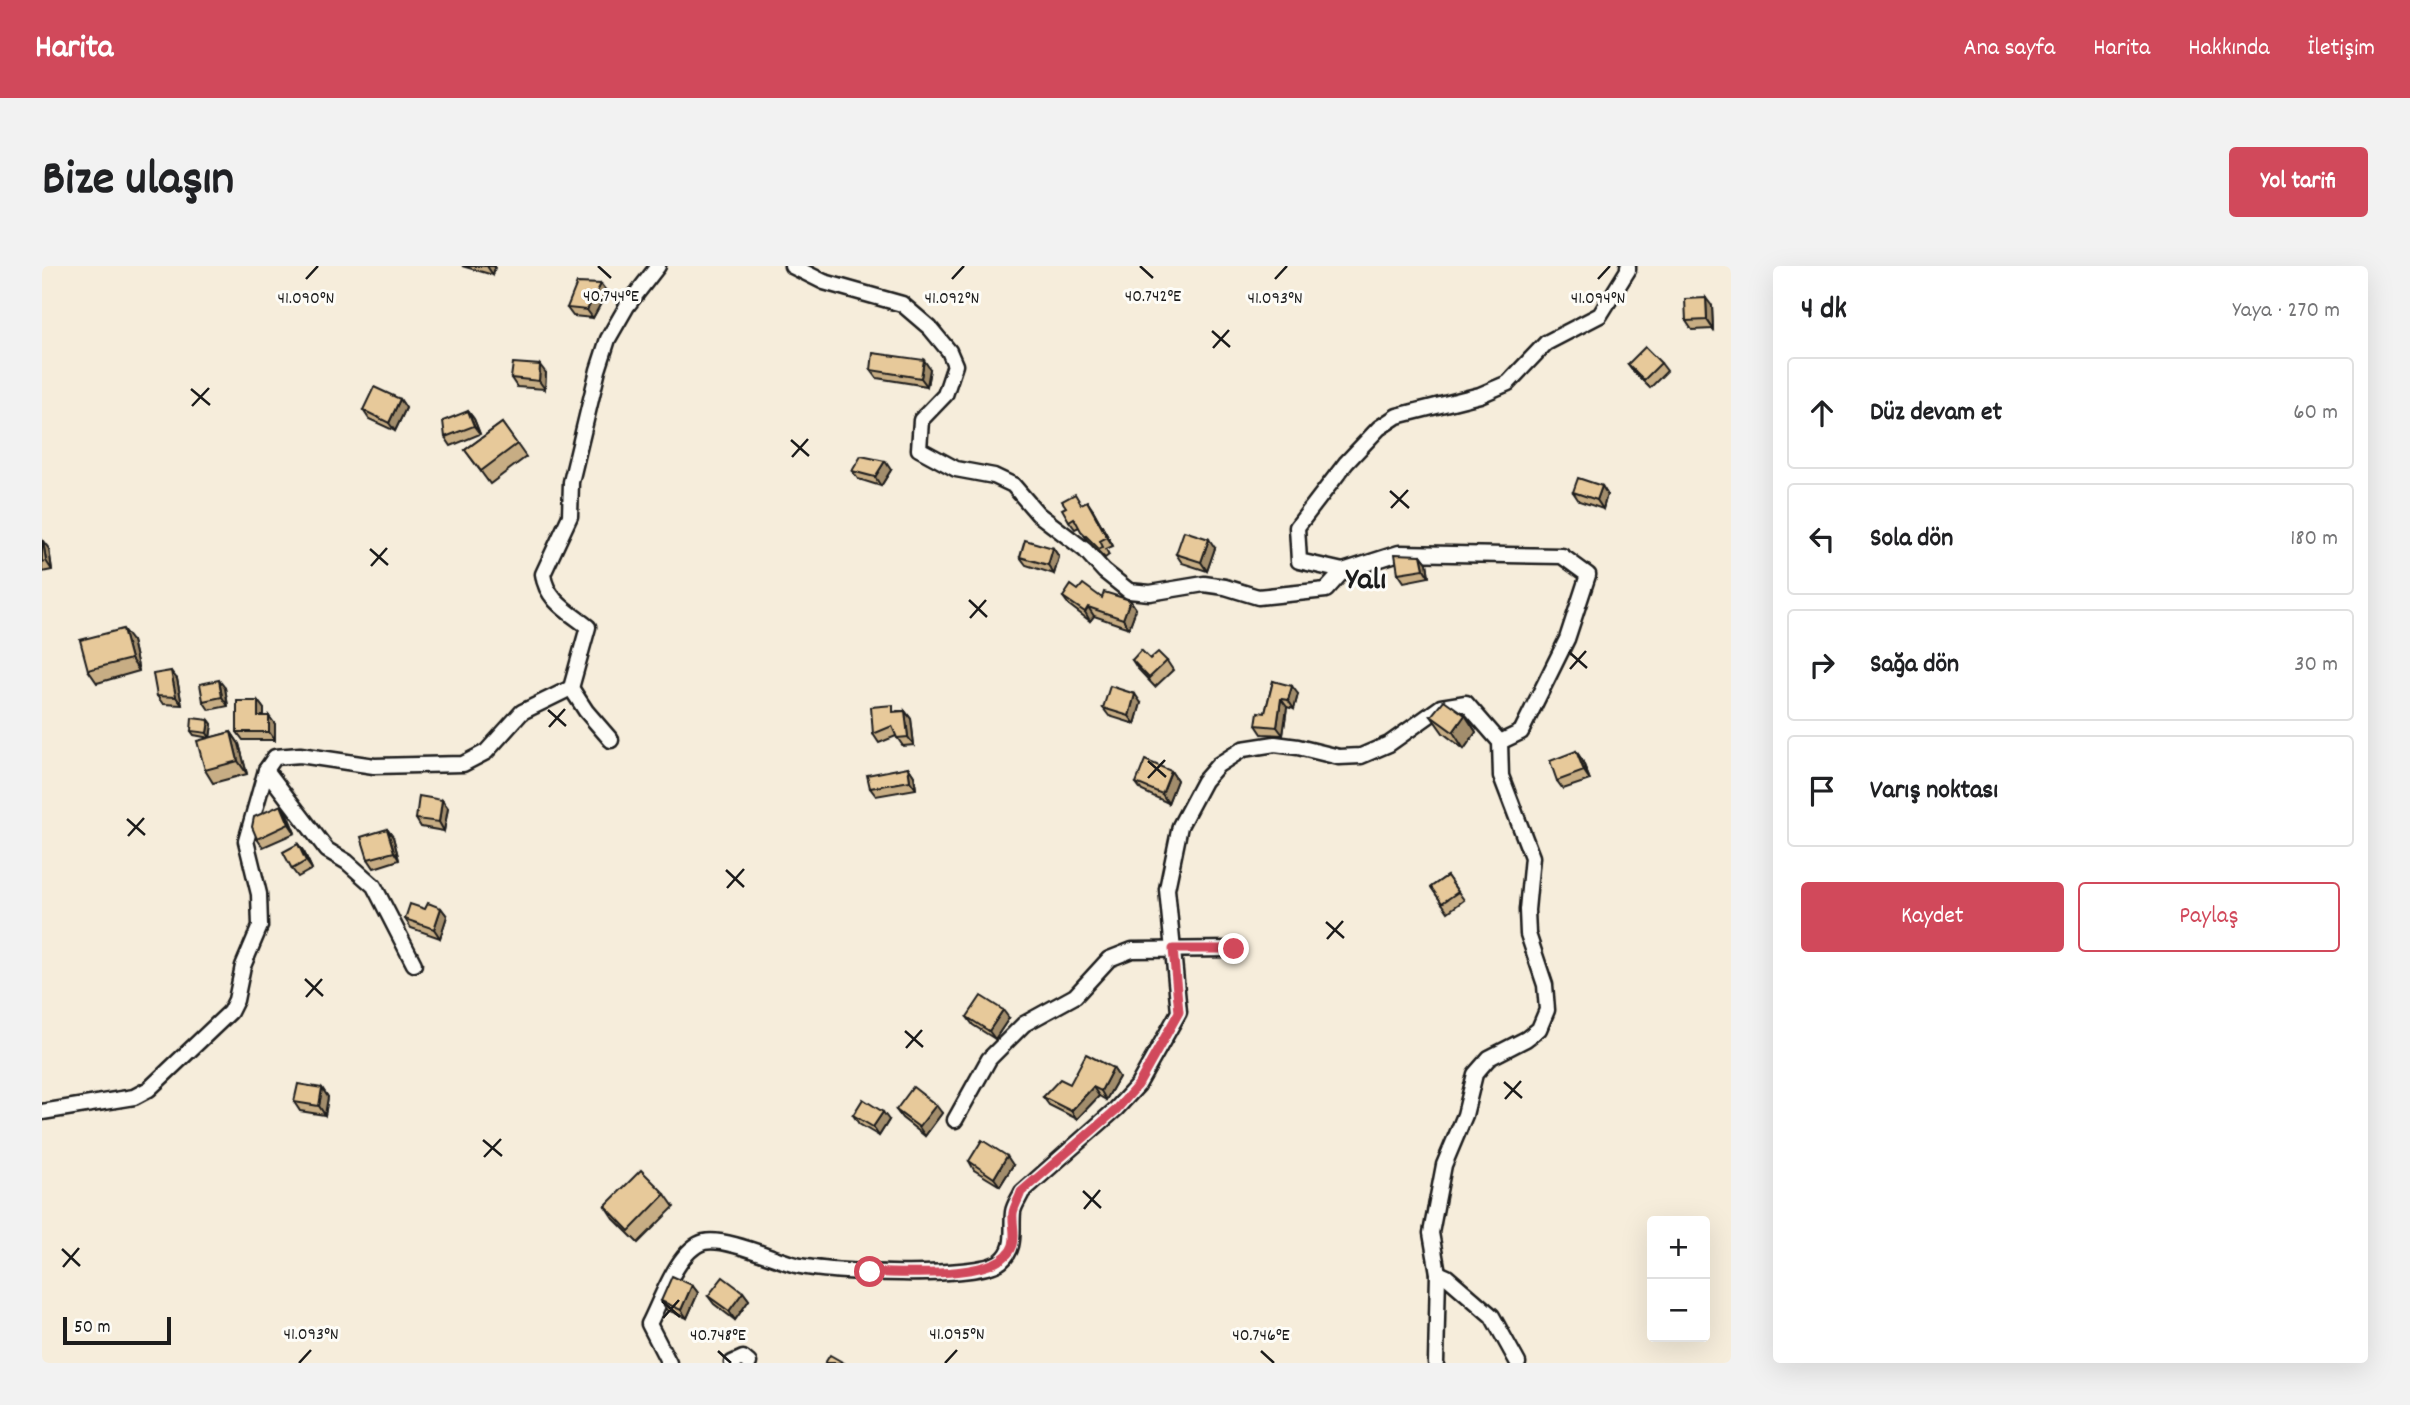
<!DOCTYPE html>
<html lang="tr">
<meta charset="utf-8">
<style>
body{margin:0;font-family:Dekko,sans-serif;background:#f2f2f2;color:#202124}
.controls{position:absolute;right:21px;bottom:21px;display:grid;overflow:hidden;border-radius:7px;box-shadow:0 7px 28px #0002}
.controls button{width:63px;height:63px;display:grid;place-items:center;padding:0;border:0;border-bottom:2px solid #e0e0e0;background:#fff;color:#202124;font:35px sans-serif}
.scale{position:absolute;left:21px;bottom:18px;width:108px;box-sizing:border-box;padding-left:7px;border:4px solid #1c1c1c;border-top:0;font-size:19px;line-height:24px;white-space:nowrap;color:#1c1c1c;-webkit-text-stroke:5px #fdfcf7;paint-order:stroke}
.stop{position:absolute;width:21px;height:21px;margin:-16px;border:5px solid #d1495b;border-radius:50%;background:#fff}
.stop.end{background:#d1495b;border-color:#fff;box-shadow:0 2px 7px #0008}
.list{margin:0;padding:0;list-style:none}
h2{display:flex;justify-content:space-between;align-items:center;height:91px;margin:0;padding:0 28px;font-size:30px}
h2 small{font-size:23px;font-weight:400;color:#757577}
.list li{display:grid;grid-template-columns:46px 1fr auto;gap:21px;align-items:center;box-sizing:border-box;height:112px;margin:0 14px 14px;padding:0 14px;border:2px solid #e0e0e0;border-radius:7px}
.list b{display:block;font-size:26px;white-space:nowrap}
.list em{font-size:23px;font-style:normal;color:#757577}
.actions{display:flex;gap:14px;padding:21px 28px}
.actions a{flex:1;padding:16px 0;border:2px solid #d1495b;border-radius:7px;text-align:center;font-size:24px;color:#d1495b}
.actions .main{background:#d1495b;color:#fff}
.icon{flex:none;width:38px;height:38px;fill:none;stroke:currentColor;stroke-width:2;stroke-linecap:round;stroke-linejoin:round}
.map{position:relative;flex:none;width:1689px;height:1097px;overflow:hidden;border-radius:7px}
header{display:flex;align-items:center;gap:42px;box-sizing:border-box;height:98px;padding:0 35px;background:#d1495b;color:#fff}
header strong{font-size:33px}
nav{display:flex;gap:38px;margin-inline-start:auto;font-size:24px}
.intro{display:flex;align-items:center;justify-content:space-between;box-sizing:border-box;height:168px;padding:0 42px}
h1{margin:0;font-size:49px}
.button{padding:18px 32px;border-radius:7px;background:#d1495b;color:#fff;font-size:24px;font-weight:700}
main{display:flex;gap:42px;padding:0 42px}
aside{flex:1;background:#fff;border-radius:7px;box-shadow:0 7px 28px #0002}
.map>svg:first-child{display:block}
.lines{fill:none;stroke-linecap:round;stroke-linejoin:round}
.street-casing{stroke:#1c1c1c;stroke-width:19}
.street{stroke:#fdfcf7;stroke-width:14}
.wall{fill:#c7ad84;stroke:#1c1c1c;stroke-width:2}
.shaded-wall{fill:#a28d6c;stroke:#1c1c1c;stroke-width:2}
.building{fill:#e7c99a;stroke:#1c1c1c;stroke-width:2}
.route{stroke:#d1495b;stroke-width:9}
.ticks{fill:none;stroke:#1c1c1c;stroke-width:2.5}
.labels{text-anchor:middle;stroke-width:6;stroke-linejoin:round;paint-order:stroke}
.district-label{font-size:32px;font-weight:bold;fill:#1c1c1c;stroke:#fdfcf7}
.ticks-label{font-size:18px;text-anchor:middle;fill:#1c1c1c;stroke:#fdfcf7;stroke-width:6;stroke-linejoin:round;paint-order:stroke}
</style>
<header>
<strong>Harita</strong>
<nav><a>Ana sayfa</a><a>Harita</a><a>Hakkında</a><a>İletişim</a></nav>
</header>
<div class="intro"><h1>Bize ulaşın</h1><a class="button">Yol tarifi</a></div>
<main>
<div class="map">
<svg width="1689" height="1097" viewBox="0 0 1689 1097">
<rect width="100%" height="100%" fill="#f6eddb"/>
<filter id="ink" filterUnits="userSpaceOnUse"><feTurbulence type="fractalNoise" baseFrequency=".0143" numOctaves="2"/><feDisplacementMap in="SourceGraphic" scale="14" xChannelSelector="R" yChannelSelector="G"/><feConvolveMatrix kernelMatrix="1 2 1 2 8 2 1 2 1" color-interpolation-filters="sRGB"/></filter>
<g filter="url(#ink)">
<g class="lines">
<defs>
<g id="street">
<polyline points="750,0 782,16 860,38 888,62 907,85 913,99 903,129 879,154 877,183 914,203 952,210 971,219 996,248 1043,284 1062,305 1087,325 1108,327 1162,318 1183,321 1216,331 1284,324 1301,305 1357,287 1520,290 1546,309 1525,373 1479,466 1458,476"/>
<polyline points="1301,305 1257,295 1255,261 1304,197 1337,162 1355,150 1438,129 1466,117 1504,77 1558,49 1586,4 1586,0"/>
<polyline points="529,422 544,445 569,474"/>
<polyline points="224,504 285,584 305,596 332,620 372,698"/>
<path d="M0 846 92 831 107 823 188 746 194 734 201 700 218 660 217 628 204 575 224 504 233 491 258 489 332 500 421 498 444 486 480 446 529 422 546 361C527 346 504 334 501 308L528 250 529 216 556 104 566 73 585 40 616 0"/>
<polyline points="913,854 947,793 982,758 1033,730 1067,693 1090,684 1192,683"/>
<polyline points="1396,1007 1405,1011 1450,1050 1476,1097"/>
<path d="M627 1097 607 1058C619 1035 636 983 662 976 684 971 731 993 754 999 786 1007 935 1014 959 995 975 982 969 964 971 946 972 939 977 933 980 926L1074 843 1096 819 1137 746 1125 623 1138 560 1162 515 1176 499 1201 483 1233 478 1256 481 1297 491 1319 490 1347 478 1399 441 1424 437 1458 476 1459 510 1490 591 1485 644 1486 668 1503 719 1505 744 1497 763 1484 773 1447 792 1433 808 1423 849 1402 899 1389 967 1396 1007 1394 1097"/>
<polyline points="690,1097 701,1092 707,1097"/>
</g>
</defs>
<use href="#street" class="street-casing"/>
<use href="#street" class="street"/>
</g>
<g class="wall">
<polygon points="420,0 453,0 451,9"/>
<polygon points="565,26 551,52 531,50 525,42"/>
<polygon points="1670,40 1671,63 1650,64 1644,55"/>
<polygon points="1619,97 1625,105 1608,122 1592,106 1586,98"/>
<polygon points="888,103 885,120 835,112 829,104"/>
<polygon points="504,107 503,123 475,121 469,112"/>
<polygon points="358,133 364,142 353,165 327,153 321,144"/>
<polygon points="426,145 432,153 438,168 409,180 403,171"/>
<polygon points="460,157 484,191 448,218 423,184"/>
<polygon points="849,204 839,220 816,213 810,205"/>
<polygon points="1560,220 1565,228 1561,243 1537,235 1531,226"/>
<polygon points="1040,238 1051,244 1071,280 1064,283 1067,289 1063,292 1045,274 1037,261 1033,263 1027,255"/>
<polygon points="0,275 7,283 10,304 0,306"/>
<polygon points="1011,282 1017,291 1012,308 984,299 978,291"/>
<polygon points="1173,282 1165,305 1140,297 1134,288"/>
<polygon points="1379,289 1385,297 1387,311 1362,316 1356,307"/>
<polygon points="1036,324 1060,332 1088,334 1094,343 1087,362 1052,350 1048,355 1027,339 1021,331"/>
<polygon points="90,375 97,405 55,417 46,404"/>
<polygon points="1108,393 1125,395 1131,404 1113,421 1095,402 1090,394"/>
<polygon points="135,413 140,439 121,438 115,430"/>
<polygon points="1231,415 1256,428 1252,443 1245,441 1241,469 1220,468 1214,459 1223,447"/>
<polygon points="183,422 186,440 167,444 161,435"/>
<polygon points="216,435 222,443 222,450 233,458 233,474 201,474 195,466"/>
<polygon points="1099,437 1093,458 1067,450 1061,442"/>
<polygon points="855,445 863,445 869,453 872,479 861,480 854,470 837,477 831,468"/>
<polygon points="1423,449 1434,466 1422,483 1401,467 1389,450"/>
<polygon points="167,454 170,458 168,472 189,466 197,478 205,508 171,517 163,504 168,472 152,469 149,465"/>
<polygon points="1534,485 1540,494 1548,514 1521,523 1515,515"/>
<polygon points="866,501 872,510 874,523 834,530 828,522"/>
<polygon points="1129,505 1135,514 1126,537 1100,525 1094,517"/>
<polygon points="400,534 406,542 402,565 379,561 374,553"/>
<polygon points="239,539 245,548 253,567 221,581 215,573"/>
<polygon points="345,563 351,571 357,594 332,602 326,593"/>
<polygon points="256,578 262,586 270,603 256,611 250,603"/>
<polygon points="1405,610 1422,634 1406,646 1389,621"/>
<polygon points="399,642 405,650 398,672 369,662 363,653 383,643"/>
<polygon points="925,751 967,752 953,773 931,759"/>
<polygon points="1071,802 1077,811 1064,834 1057,830 1035,853 1007,839 1001,831"/>
<polygon points="280,822 286,831 283,849 258,845 252,836"/>
<polygon points="854,844 900,847 883,870 860,852"/>
<polygon points="811,849 847,854 837,870 817,858"/>
<polygon points="927,895 971,899 958,920 932,904"/>
<polygon points="623,928 632,941 596,977 571,952 563,940"/>
<polygon points="650,1019 656,1027 645,1052 625,1044 619,1035"/>
<polygon points="701,1026 707,1034 693,1054 672,1038 666,1030"/>
</g>
<g class="shaded-wall">
<polygon points="445,0 453,0 451,9"/>
<polygon points="559,18 565,26 551,52 545,44"/>
<polygon points="1664,32 1670,40 1671,63 1665,54"/>
<polygon points="882,94 888,103 885,120 879,112"/>
<polygon points="498,99 504,107 503,123 497,115"/>
<polygon points="358,133 364,142 353,165 347,157"/>
<polygon points="426,145 432,153 438,168 432,160"/>
<polygon points="843,195 849,204 839,220 833,211"/>
<polygon points="1560,220 1565,228 1561,243 1555,234"/>
<polygon points="1045,235 1051,244 1071,280 1065,271"/>
<polygon points="1167,273 1173,282 1165,305 1159,296"/>
<polygon points="1,275 7,283 10,304 4,295"/>
<polygon points="1011,282 1017,291 1012,308 1006,299"/>
<polygon points="1379,289 1385,297 1387,311 1382,303"/>
<polygon points="1088,334 1094,343 1087,362 1081,353"/>
<polygon points="1046,341 1052,350 1048,355 1043,346"/>
<polygon points="81,363 90,375 97,405 89,393"/>
<polygon points="129,405 135,413 140,439 134,431"/>
<polygon points="177,414 183,422 186,440 180,431"/>
<polygon points="1250,420 1256,428 1252,443 1246,434"/>
<polygon points="1093,428 1099,437 1093,458 1087,450"/>
<polygon points="1239,433 1245,441 1241,469 1235,461"/>
<polygon points="216,435 222,443 222,458 216,450"/>
<polygon points="863,445 869,453 872,479 866,471"/>
<polygon points="1423,449 1434,466 1422,483 1411,466"/>
<polygon points="227,450 233,458 233,474 227,466"/>
<polygon points="167,454 170,458 168,472 165,467"/>
<polygon points="189,466 197,478 205,508 196,495"/>
<polygon points="1534,485 1540,494 1548,514 1542,505"/>
<polygon points="866,501 872,510 874,523 868,515"/>
<polygon points="1129,505 1135,514 1126,537 1120,528"/>
<polygon points="400,534 406,542 402,565 397,556"/>
<polygon points="239,539 245,548 253,567 247,558"/>
<polygon points="345,563 351,571 357,594 352,586"/>
<polygon points="256,578 262,586 270,603 264,595"/>
<polygon points="399,642 405,650 398,672 392,663"/>
<polygon points="961,744 967,752 953,773 947,765"/>
<polygon points="1071,802 1077,811 1064,834 1059,825"/>
<polygon points="1051,821 1057,830 1035,853 1029,845"/>
<polygon points="280,822 286,831 283,849 277,840"/>
<polygon points="894,839 900,847 883,870 877,861"/>
<polygon points="841,846 847,854 837,870 831,861"/>
<polygon points="965,890 971,899 958,920 952,912"/>
<polygon points="650,1019 656,1027 645,1052 639,1044"/>
<polygon points="701,1026 707,1034 693,1054 687,1045"/>
</g>
<g class="building">
<polygon points="535,17 559,18 545,44 525,42"/>
<polygon points="1664,32 1665,54 1644,55 1643,33"/>
<polygon points="1603,81 1619,97 1602,114 1586,98"/>
<polygon points="831,87 882,94 879,112 829,104"/>
<polygon points="471,97 498,99 497,115 469,112"/>
<polygon points="332,121 358,133 347,157 321,144"/>
<polygon points="426,145 432,160 403,171 401,155"/>
<polygon points="460,157 475,178 439,205 423,184"/>
<polygon points="819,190 843,195 833,211 810,205"/>
<polygon points="1536,212 1560,220 1555,234 1531,226"/>
<polygon points="1033,228 1039,238 1045,235 1065,271 1058,275 1061,281 1057,283 1039,265 1032,252 1027,255 1020,243 1024,241 1020,235"/>
<polygon points="1142,265 1167,273 1159,296 1134,288"/>
<polygon points="983,274 1011,282 1006,299 978,291"/>
<polygon points="0,275 1,275 4,295 0,296"/>
<polygon points="1353,288 1379,289 1382,303 1356,307"/>
<polygon points="1041,318 1060,332 1062,326 1088,334 1081,353 1046,341 1043,346 1021,331 1029,319 1036,324"/>
<polygon points="81,363 89,393 46,404 38,374"/>
<polygon points="1099,384 1108,393 1116,386 1125,395 1107,412 1090,394"/>
<polygon points="129,405 134,431 115,430 111,408"/>
<polygon points="177,414 180,431 161,435 158,418"/>
<polygon points="1231,415 1250,420 1246,434 1239,433 1235,461 1214,459 1216,446 1223,447"/>
<polygon points="1068,420 1093,428 1087,450 1061,442"/>
<polygon points="1402,434 1423,449 1411,466 1389,450"/>
<polygon points="195,435 216,435 216,450 227,450 227,466 195,466"/>
<polygon points="851,439 851,446 863,445 866,471 855,472 850,460 831,468 829,441"/>
<polygon points="150,452 167,454 165,467 149,465"/>
<polygon points="189,466 196,495 163,504 155,475"/>
<polygon points="1534,485 1542,505 1515,515 1508,495"/>
<polygon points="1103,494 1129,505 1120,528 1094,517"/>
<polygon points="866,501 868,515 828,522 825,509"/>
<polygon points="377,530 400,534 397,556 374,553"/>
<polygon points="239,539 247,558 215,573 210,561 212,551"/>
<polygon points="345,563 352,586 326,593 319,571"/>
<polygon points="256,578 264,595 250,603 241,586"/>
<polygon points="1405,610 1416,626 1400,637 1389,621"/>
<polygon points="386,637 399,642 392,663 363,653 368,638 383,643"/>
<polygon points="939,730 961,744 947,765 925,751"/>
<polygon points="1044,788 1071,802 1059,825 1051,821 1029,845 1001,831 1018,813 1028,818"/>
<polygon points="256,818 280,822 277,840 252,836"/>
<polygon points="871,821 894,839 877,861 854,844"/>
<polygon points="821,833 841,846 831,861 811,849"/>
<polygon points="940,874 965,890 952,912 927,895"/>
<polygon points="599,904 623,928 587,965 563,940"/>
<polygon points="630,1010 650,1019 639,1044 619,1035"/>
<polygon points="681,1011 701,1026 687,1045 666,1030"/>
<polygon points="788,1089 802,1097 783,1097"/>
</g>
</g>
<g class="lines" filter="url(#ink)">
<path class="route" d="M828 1006C859 1007 960 1015 971 979 974 969 970 957 971 947 972 940 977 933 979 926L1074 844 1096 819 1137 746 1131 683H1192"/>
</g>
<path class="ticks" d="M556 0 569 12M1098 0 1111 12M264 13 276 0M910 13 922 0M1233 13 1245 0M1556 13 1568 0M1170 65 1188 81M1171 82 1187 64M149 123 168 139M150 140 167 122M749 174 767 190M750 191 766 173M1348 225 1367 242M1349 242 1366 224M328 283 346 299M329 300 345 282M927 334 945 351M928 352 944 334M1527 386 1545 402M1528 403 1544 385M506 444 524 460M507 461 523 443M1106 495 1124 511M1106 512 1123 494M85 553 103 569M86 570 102 552M684 604 702 621M685 622 702 603M1284 656 1302 672M1285 673 1301 655M263 713 281 730M264 731 280 713M863 765 881 781M864 782 880 764M1462 816 1480 832M1463 833 1479 815M441 874 460 890M442 891 459 873M1041 925 1059 942M1042 943 1058 924M20 983 38 1000M21 1001 37 982M620 1035 638 1051M621 1052 637 1034M676 1085 689 1097M1219 1085 1232 1097M257 1097 269 1084M903 1097 915 1084"/>
<g class="labels">
<g class="district-label">
<text x="1324" y="322">Yalı</text>
</g>
</g>
<g class="ticks-label">
<text x="569" y="35">40.744°E</text>
<text x="1111" y="35">40.742°E</text>
<text x="264" y="37">41.090°N</text>
<text x="910" y="37">41.092°N</text>
<text x="1233" y="37">41.093°N</text>
<text x="1556" y="37">41.094°N</text>
<text x="269" y="1073">41.093°N</text>
<text x="915" y="1073">41.095°N</text>
<text x="676" y="1074">40.748°E</text>
<text x="1219" y="1074">40.746°E</text>
</g>
</svg>
<div class="controls">
<button>+</button>
<button>−</button>
</div>
<div class="scale">50 m</div>
<div class="stop" style="left:828px;top:1006px"></div>
<div class="stop end" style="left:1192px;top:683px"></div>
</div>
<aside>
<h2>4 dk<small>Yaya · 270 m</small></h2>
<ul class="list">
<li><svg class="icon" aria-label="ahead" viewBox="0 0 24 24"><path d="M12 20V5M6 11l6-6 6 6"/></svg><div><b>Düz devam et</b></div><em>60 m</em></li>
<li><svg class="icon" aria-label="left" viewBox="0 0 24 24"><path d="M17 20v-9H6M10 6l-5 5 5 5"/></svg><div><b>Sola dön</b></div><em>180 m</em></li>
<li><svg class="icon" aria-label="right" viewBox="0 0 24 24"><path d="M7 20v-9h11M14 6l5 5-5 5"/></svg><div><b>Sağa dön</b></div><em>30 m</em></li>
<li><svg class="icon" aria-label="arrive" viewBox="0 0 24 24"><path d="M6 21V4h12l-3 4 3 4H6"/></svg><div><b>Varış noktası</b></div></li>
</ul>
<div class="actions"><a class="main">Kaydet</a><a>Paylaş</a></div>
</aside>
</main>
